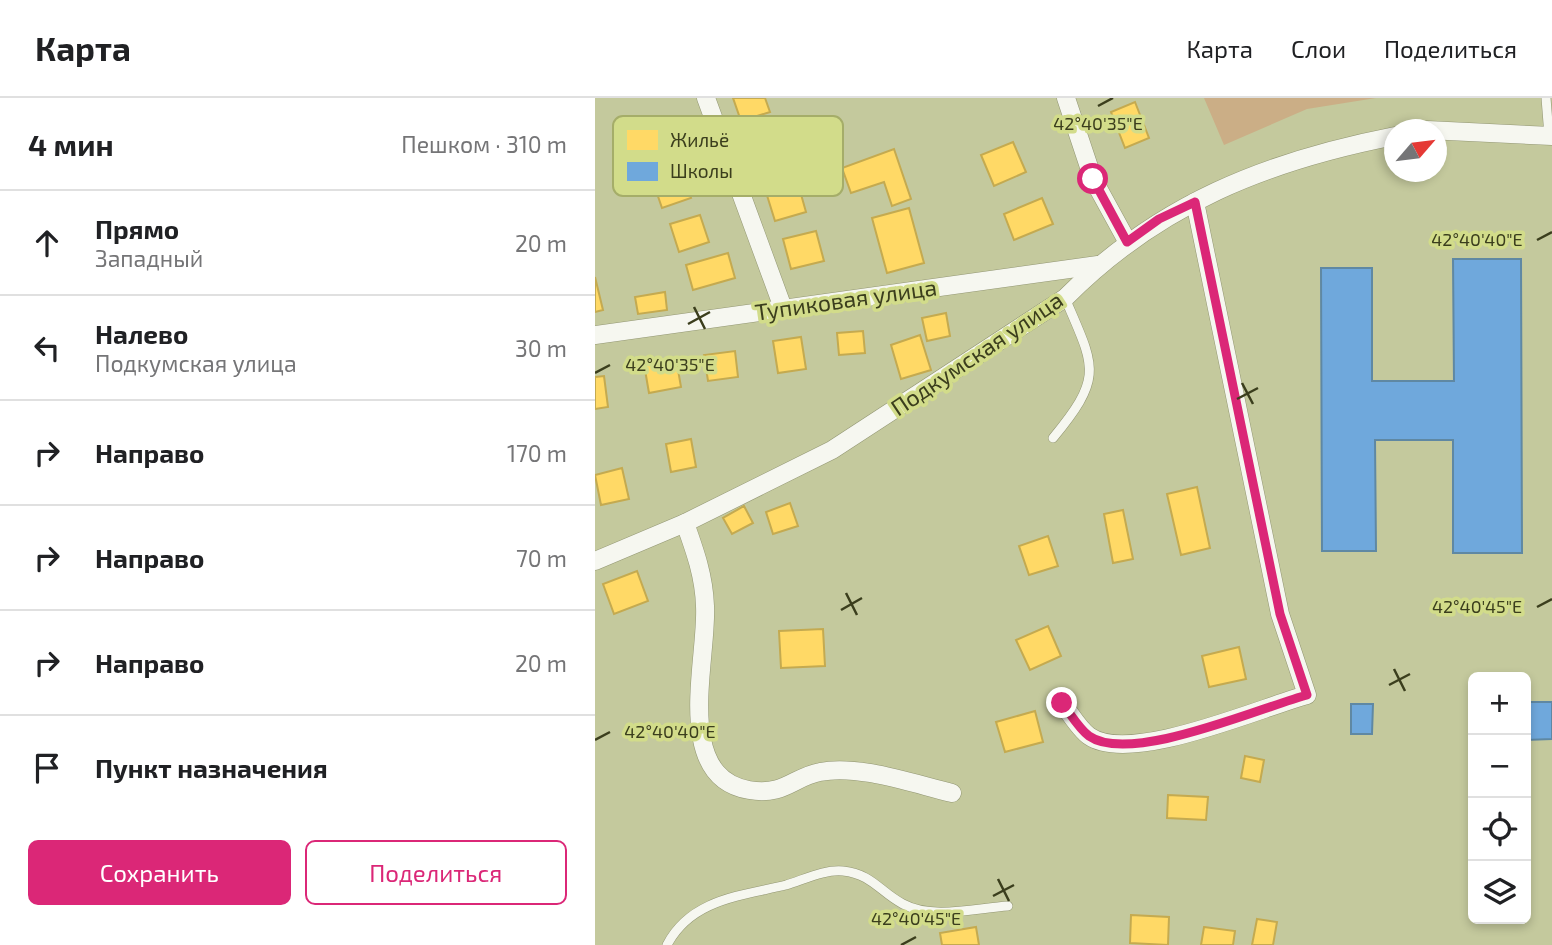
<!DOCTYPE html>
<html lang="ru">
<meta charset="utf-8">
<style>
body{margin:0;font-family:"Exo 2",sans-serif;background:#f2f2f2;color:#202124}
.controls{position:absolute;right:21px;bottom:21px;display:grid;overflow:hidden;border-radius:10px;box-shadow:0 4px 10px #0003}
.controls button{width:63px;height:63px;display:grid;place-items:center;padding:0;border:0;border-bottom:2px solid #e0e0e0;background:#fff;color:#202124;font:35px sans-serif}
.compass{position:absolute;left:789px;top:21px;width:63px;height:63px;border-radius:50%;background:#fff;box-shadow:0 4px 10px #0003;rotate:62deg}
.stop{position:absolute;width:21px;height:21px;margin:-16px;border:5px solid #db2777;border-radius:50%;background:#fff}
.stop.end{background:#db2777;border-color:#fff;box-shadow:0 2px 7px #0008}
.list{margin:0;padding:0;list-style:none}
h2{display:flex;justify-content:space-between;align-items:center;height:91px;margin:0;padding:0 28px;font-size:30px}
h2 small{font-size:23px;font-weight:400;color:#757577}
.list li{display:grid;grid-template-columns:46px 1fr auto;gap:21px;align-items:center;box-sizing:border-box;height:105px;padding:0 28px;border-top:2px solid #e0e0e0}
.list b{display:block;font-size:26px;white-space:nowrap}
.list p{margin:0;font-size:23px;white-space:nowrap;color:#757577}
.list em{font-size:23px;font-style:normal;color:#757577}
.actions{display:flex;gap:14px;padding:21px 28px}
.actions a{flex:1;padding:16px 0;border:2px solid #db2777;border-radius:10px;text-align:center;font-size:24px;color:#db2777}
.actions .main{background:#db2777;color:#fff}
.icon{flex:none;width:38px;height:38px;fill:none;stroke:currentColor;stroke-width:2;stroke-linecap:round;stroke-linejoin:round}
.map{position:relative;flex:none;width:957px;height:847px;overflow:hidden}
header{display:flex;align-items:center;gap:42px;box-sizing:border-box;height:98px;padding:0 35px;background:#fff;border-bottom:2px solid #e0e0e0}
header strong{font-size:33px}
nav{display:flex;gap:38px;margin-inline-start:auto;font-size:24px}
main{display:flex}
aside{flex:1;background:#fff}
.map>svg:first-child{display:block}
.green{fill:#cbae86}
.homes{fill:#ffd966;stroke:#c4aa50;stroke-width:2}
.schools{fill:#6fa8dc;stroke:#5f88a3;stroke-width:2}
.lines{fill:none;stroke-linecap:round;stroke-linejoin:round}
.service-casing{stroke:#929673;stroke-width:10}
.minor-casing{stroke:#929673;stroke-width:19}
.service{stroke:#f6f7f0;stroke-width:9}
.minor{stroke:#f6f7f0;stroke-width:18}
.route{stroke:#db2777;stroke-width:9}
.ticks{fill:none;stroke:#3b3e1d;stroke-width:2.5}
.labels{text-anchor:middle;stroke-width:7;stroke-linejoin:round;paint-order:stroke}
.street-label{font-size:23px;fill:#3b3e1d;stroke:#d2dc8a}
.key{fill:#d2dc8a;stroke:#a5ad69;stroke-width:2}
.key-label{font-size:19px;fill:#3b3e1d}
.ticks-label{font-size:18px;text-anchor:middle;fill:#3b3e1d;stroke:#d2dc8a;stroke-width:7;stroke-linejoin:round;paint-order:stroke}
</style>
<header>
<strong>Карта</strong>
<nav><a>Карта</a><a>Слои</a><a>Поделиться</a></nav>
</header>
<main>
<aside>
<h2>4 мин<small>Пешком · 310 m</small></h2>
<ul class="list">
<li><svg class="icon" aria-label="ahead" viewBox="0 0 24 24"><path d="M12 20V5M6 11l6-6 6 6"/></svg><div><b>Прямо</b><p>Западный</p></div><em>20 m</em></li>
<li><svg class="icon" aria-label="left" viewBox="0 0 24 24"><path d="M17 20v-9H6M10 6l-5 5 5 5"/></svg><div><b>Налево</b><p>Подкумская улица</p></div><em>30 m</em></li>
<li><svg class="icon" aria-label="right" viewBox="0 0 24 24"><path d="M7 20v-9h11M14 6l5 5-5 5"/></svg><div><b>Направо</b></div><em>170 m</em></li>
<li><svg class="icon" aria-label="right" viewBox="0 0 24 24"><path d="M7 20v-9h11M14 6l5 5-5 5"/></svg><div><b>Направо</b></div><em>70 m</em></li>
<li><svg class="icon" aria-label="right" viewBox="0 0 24 24"><path d="M7 20v-9h11M14 6l5 5-5 5"/></svg><div><b>Направо</b></div><em>20 m</em></li>
<li><svg class="icon" aria-label="arrive" viewBox="0 0 24 24"><path d="M6 21V4h12l-3 4 3 4H6"/></svg><div><b>Пункт назначения</b></div></li>
</ul>
<div class="actions"><a class="main">Сохранить</a><a>Поделиться</a></div>
</aside>
<div class="map">
<svg width="957" height="847" viewBox="0 0 957 847">
<rect width="100%" height="100%" fill="#c4c99d"/>
<polygon class="green" points="609,0 781,0 712,11 629,47"/>
<g class="homes">
<polygon points="138,0 170,0 175,14 146,23"/>
<polygon points="540,4 554,40 530,50 516,14"/>
<polygon points="418,44 431,74 399,88 386,57"/>
<polygon points="299,51 316,101 297,108 289,84 256,95 247,70"/>
<polygon points="83,65 96,100 67,110 55,75"/>
<polygon points="202,82 211,114 180,123 170,91"/>
<polygon points="447,100 458,126 419,142 409,116"/>
<polygon points="314,110 329,165 292,175 277,120"/>
<polygon points="105,117 114,144 84,154 75,126"/>
<polygon points="221,133 229,163 196,171 188,141"/>
<polygon points="133,155 140,180 98,192 91,167"/>
<polygon points="0,179 8,212 0,214"/>
<polygon points="70,194 72,212 43,216 40,199"/>
<polygon points="351,215 355,238 332,243 327,220"/>
<polygon points="268,233 270,255 244,257 242,235"/>
<polygon points="325,237 336,272 306,281 296,247"/>
<polygon points="206,239 211,271 183,275 178,243"/>
<polygon points="140,253 143,279 113,283 109,257"/>
<polygon points="81,260 86,289 54,295 49,266"/>
<polygon points="9,278 13,309 0,311 0,279"/>
<polygon points="96,341 101,369 76,374 71,346"/>
<polygon points="27,370 34,401 6,407 0,377"/>
<polygon points="602,389 615,450 586,457 572,396"/>
<polygon points="195,405 203,428 178,436 171,414"/>
<polygon points="149,408 158,425 137,436 128,420"/>
<polygon points="528,412 538,461 518,465 509,416"/>
<polygon points="453,438 463,468 434,477 424,448"/>
<polygon points="42,473 53,503 19,516 8,486"/>
<polygon points="453,528 466,558 435,572 421,542"/>
<polygon points="228,531 230,568 186,570 184,533"/>
<polygon points="644,549 651,581 614,589 607,558"/>
<polygon points="440,613 448,644 410,654 401,624"/>
<polygon points="650,658 669,662 665,684 646,680"/>
<polygon points="573,697 613,699 611,722 572,720"/>
<polygon points="536,817 574,819 573,847 535,845"/>
<polygon points="662,821 682,824 678,847 657,847"/>
<polygon points="381,829 384,847 347,847 345,835"/>
<polygon points="609,829 640,833 638,847 606,847"/>
</g>
<g class="schools">
<polygon points="858,161 926,161 927,455 858,455 858,342 780,342 781,453 727,453 726,170 777,170 777,283 859,283"/>
<polygon points="931,604 957,604 957,641 931,642"/>
<polygon points="756,606 778,606 777,636 756,636"/>
</g>
<g class="lines">
<defs>
<g id="service">
<polyline points="951,0 954,38"/>
<path d="M458 340C509 278 500 270 470 200"/>
<path d="M72 847C96 801 146 798 191 787 208 782 230 771 248 773 277 776 285 794 308 806 337 822 381 810 413 808"/>
</g>
<g id="minor">
<polyline points="111,0 188,210"/>
<polyline points="471,0 498,81 532,143"/>
<polyline points="832,32 957,38"/>
<polyline points="0,237 503,167"/>
<path d="M90 425C100 453 109 478 110 508 113 560 77 679 154 692 190 698 198 679 225 674 263 666 319 686 357 695"/>
<path d="M0 463 90 425 237 352 470 200C563 106 672 63 800 38"/>
<path d="M467 605C475 615 484 631 494 638 535 667 664 610 712 597L685 516 600 104"/>
</g>
</defs>
<use href="#service" class="service-casing"/>
<use href="#minor" class="minor-casing"/>
<use href="#service" class="service"/>
<use href="#minor" class="minor"/>
</g>
<g class="lines">
<path class="route" d="M467 605C475 615 484 631 494 638 535 667 664 610 712 597L685 516 600 104 564 121 532 144 498 81"/>
</g>
<path class="ticks" d="M503 8 518 0M942 142 957 134M99 209 110 231M93 226 115 214M0 275 15 267M647 285 658 306M642 301 663 290M251 495 262 517M942 509 957 501M246 512 267 500M799 571 810 593M794 587 815 576M0 642 15 634M403 781 414 803M398 798 419 787M306 847 321 839"/>
<g class="labels">
<g class="street-label">
<text transform="translate(251 202) rotate(-8)" y="8">Тупиковая улица</text>
<text transform="translate(382 256) rotate(-34)" y="8">Подкумская улица</text>
</g>
</g>
<rect x="18" y="18" width="230" height="80" rx="10" class="key"/>
<rect x="32" y="32" width="31" height="20" fill="#ffd966"/>
<rect x="32" y="64" width="31" height="19" fill="#6fa8dc"/>
<g class="key-label">
<text x="75" y="49">Жильё</text>
<text x="75" y="80">Школы</text>
</g>
<g class="ticks-label">
<text x="503" y="32">42°40'35"E</text>
<text x="882" y="148">42°40'40"E</text>
<text x="75" y="273">42°40'35"E</text>
<text x="882" y="515">42°40'45"E</text>
<text x="75" y="640">42°40'40"E</text>
<text x="321" y="827">42°40'45"E</text>
</g>
</svg>
<div class="controls">
<button>+</button>
<button>−</button>
<button><svg class="icon" aria-label="locate" viewBox="0 0 24 24"><circle cx="12" cy="12" r="6"/><path d="M12 2v4M12 18v4M2 12h4M18 12h4"/></svg></button>
<button><svg class="icon" aria-label="layers" viewBox="0 0 24 24"><path d="M12 4l9 5-9 5-9-5zM3 14l9 5 9-5"/></svg></button>
</div>
<svg class="compass" viewBox="-18 -18 36 36"><path d="M0-13l5 13h-10z" fill="#e53935"/><path d="M0 13l5-13h-10z" fill="#757577"/></svg>
<div class="stop" style="left:498px;top:81px"></div>
<div class="stop end" style="left:467px;top:605px"></div>
</div>
</main>
